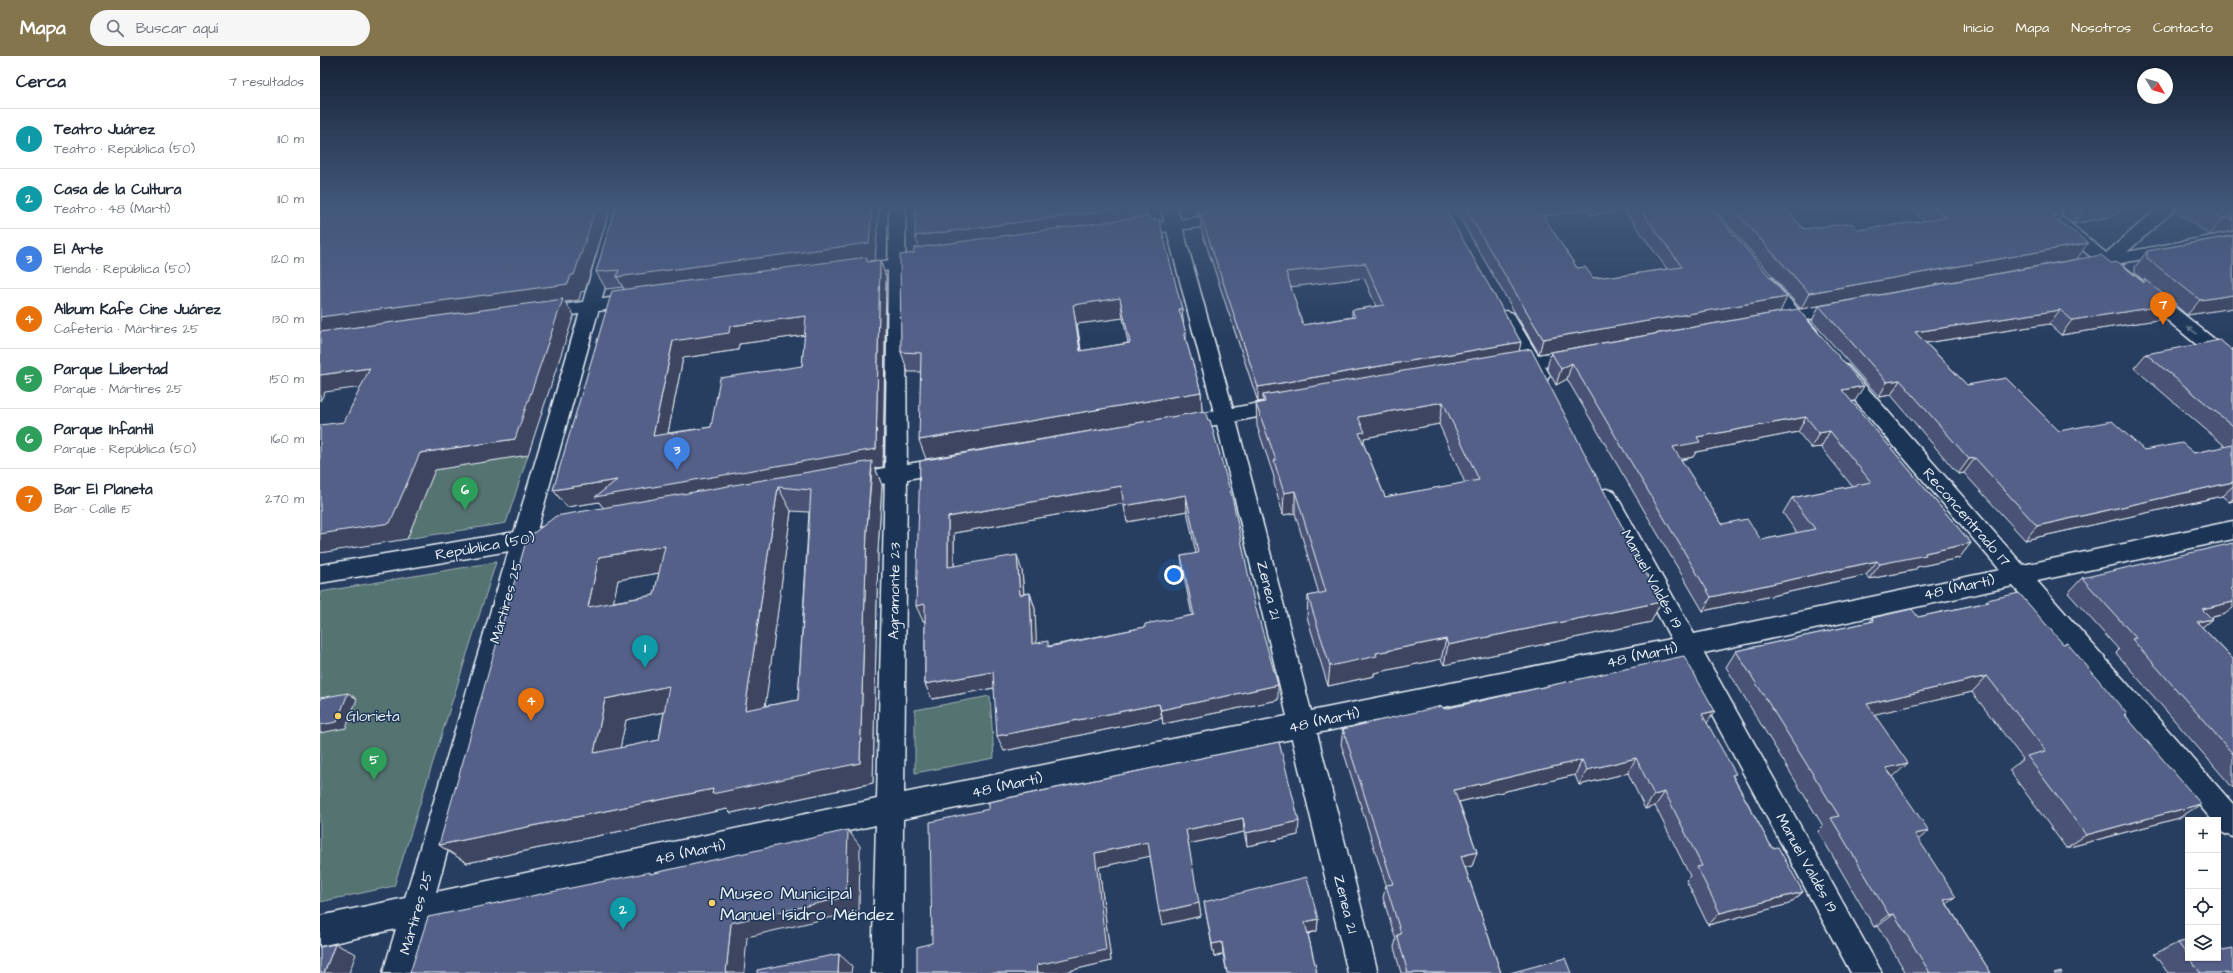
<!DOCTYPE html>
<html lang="es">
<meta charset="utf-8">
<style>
body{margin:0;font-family:"Architects Daughter",sans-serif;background:#f6f6f7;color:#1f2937}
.controls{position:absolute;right:12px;bottom:12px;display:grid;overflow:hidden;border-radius:0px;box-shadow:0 1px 3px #0004}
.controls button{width:36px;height:36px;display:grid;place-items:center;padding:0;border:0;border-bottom:1px solid #e0e1e3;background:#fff;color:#1f2937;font:20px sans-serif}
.compass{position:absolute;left:1817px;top:12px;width:36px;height:36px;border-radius:50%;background:#fff;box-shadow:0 1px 3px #0004;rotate:128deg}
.you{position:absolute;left:854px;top:519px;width:14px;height:14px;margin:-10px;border:3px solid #fff;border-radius:50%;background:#1a73e8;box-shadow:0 0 0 6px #1a73e833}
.badge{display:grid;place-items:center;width:26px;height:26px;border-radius:50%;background:#84754c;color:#fff;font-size:13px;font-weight:700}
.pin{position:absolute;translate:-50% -33px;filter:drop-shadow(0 1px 2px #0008)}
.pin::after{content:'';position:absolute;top:21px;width:14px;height:12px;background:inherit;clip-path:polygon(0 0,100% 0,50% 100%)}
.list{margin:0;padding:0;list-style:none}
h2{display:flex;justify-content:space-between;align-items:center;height:52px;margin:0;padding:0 16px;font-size:17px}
h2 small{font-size:13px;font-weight:400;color:#747a83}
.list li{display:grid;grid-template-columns:26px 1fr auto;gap:12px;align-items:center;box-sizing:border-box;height:60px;padding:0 16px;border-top:1px solid #e0e1e3}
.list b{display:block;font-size:15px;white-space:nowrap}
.list p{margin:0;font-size:13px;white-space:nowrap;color:#747a83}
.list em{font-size:13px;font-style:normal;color:#747a83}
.icon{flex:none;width:22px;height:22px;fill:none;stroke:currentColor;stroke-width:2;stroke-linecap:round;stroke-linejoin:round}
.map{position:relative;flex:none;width:1913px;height:917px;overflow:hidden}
header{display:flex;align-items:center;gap:24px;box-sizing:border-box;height:56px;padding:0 20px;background:#84754c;color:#fff}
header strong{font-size:19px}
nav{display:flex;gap:22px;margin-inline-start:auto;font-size:14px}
.search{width:280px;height:36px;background:#f6f6f7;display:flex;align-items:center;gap:10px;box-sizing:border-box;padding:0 14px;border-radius:22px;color:#747a83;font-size:15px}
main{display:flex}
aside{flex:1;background:#fff}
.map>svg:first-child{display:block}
.green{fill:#557371;stroke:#9eb2b4}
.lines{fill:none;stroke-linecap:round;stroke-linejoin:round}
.minor-casing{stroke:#e8f1f8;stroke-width:3}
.major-casing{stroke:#e8f1f8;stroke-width:3}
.minor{fill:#1d3557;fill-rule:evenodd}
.major{fill:#1d3557;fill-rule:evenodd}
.wall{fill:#495376;stroke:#e8f1f8;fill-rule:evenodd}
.shaded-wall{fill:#3c4460;stroke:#e8f1f8}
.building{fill:#556189;stroke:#e8f1f8;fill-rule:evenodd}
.oneway{fill:#64778f}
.poi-dot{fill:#ffd166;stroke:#1d3557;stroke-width:1.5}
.labels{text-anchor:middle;stroke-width:3;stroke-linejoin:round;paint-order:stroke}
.street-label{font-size:15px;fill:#e8f1f8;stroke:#1d3557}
.poi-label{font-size:15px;fill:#e8f1f8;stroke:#1d3557;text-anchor:start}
.near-poi-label{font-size:18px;fill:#e8f1f8;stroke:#1d3557;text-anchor:start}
</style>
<header>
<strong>Mapa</strong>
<div class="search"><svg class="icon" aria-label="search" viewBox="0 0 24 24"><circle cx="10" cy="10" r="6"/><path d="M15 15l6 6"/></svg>Buscar aquí</div>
<nav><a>Inicio</a><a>Mapa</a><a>Nosotros</a><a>Contacto</a></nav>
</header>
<main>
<aside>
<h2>Cerca<small>7 resultados</small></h2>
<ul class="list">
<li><span class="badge" style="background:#0f9aa8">1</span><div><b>Teatro Juárez</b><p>Teatro · República (50)</p></div><em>110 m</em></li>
<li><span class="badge" style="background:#0f9aa8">2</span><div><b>Casa de la Cultura</b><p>Teatro · 48 (Martí)</p></div><em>110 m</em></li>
<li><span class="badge" style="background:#3f7fe0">3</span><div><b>El Arte</b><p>Tienda · República (50)</p></div><em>120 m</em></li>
<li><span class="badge" style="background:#e8710a">4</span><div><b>Album Kafe Cine Juárez</b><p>Cafetería · Mártires 25</p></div><em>130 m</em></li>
<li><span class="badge" style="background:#2e9e5b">5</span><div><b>Parque Libertad</b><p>Parque · Mártires 25</p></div><em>150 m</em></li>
<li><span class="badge" style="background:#2e9e5b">6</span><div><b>Parque Infantil</b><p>Parque · República (50)</p></div><em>160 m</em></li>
<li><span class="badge" style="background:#e8710a">7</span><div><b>Bar El Planeta</b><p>Bar · Calle 15</p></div><em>270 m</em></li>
</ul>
</aside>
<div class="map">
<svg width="1913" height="917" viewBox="0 0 1913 917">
<rect width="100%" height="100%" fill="#283e61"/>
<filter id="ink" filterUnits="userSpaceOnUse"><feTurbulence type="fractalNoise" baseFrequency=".025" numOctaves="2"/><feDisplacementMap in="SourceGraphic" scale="8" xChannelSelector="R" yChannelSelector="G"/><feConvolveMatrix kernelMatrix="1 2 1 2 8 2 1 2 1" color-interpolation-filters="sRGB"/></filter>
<g filter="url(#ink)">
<g class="green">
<polygon points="208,399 186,467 87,483 115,413"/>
<polygon points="176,506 74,830 0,846 0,536"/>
<polygon points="670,640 674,702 595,717 595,654"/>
</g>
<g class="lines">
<defs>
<g id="minor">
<polygon points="291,152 307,152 116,836 557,743 565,418 569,152 585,152 587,418 584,737 967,660 895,360 841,152 857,152 915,360 991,655 1351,583 1275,441 1278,435 1286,433 1294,435 1374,578 1680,514 1514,320 1511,315 1514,310 1521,308 1528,310 1703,509 1913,465 1913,483 1717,525 1913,748 1913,781 1903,777 1898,771 1898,764 1892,764 1693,530 1384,597 1562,917 1531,917 1361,602 997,677 1058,917 1028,917 972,683 583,763 582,917 552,917 556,769 107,866 93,917 63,917 76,873 0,890 0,860 85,842"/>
<polygon points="1712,152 1731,152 1786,197 1838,152 1856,152 1797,205 1913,298 1913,315 1906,313"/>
<polygon points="1445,220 1451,222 1496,274 1498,278 1496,282 1489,284 1482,282 1439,230 1436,226 1439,222"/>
<polygon points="1186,255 1193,257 1195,261 1230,319 1227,324 1220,326 1213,324 1210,319 1177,261 1179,257"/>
</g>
<g id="major">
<polygon points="911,157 917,158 919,162 917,166 812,180 806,179 804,175 806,171 812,170"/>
<polygon points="1913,176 1913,186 1759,215 1753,214 1750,210 1753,206 1759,205"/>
<polygon points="610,199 616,200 619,204 616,208 533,219 527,218 524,214 527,210 533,209"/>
<polygon points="318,238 324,240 327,244 324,248 220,264 213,262 211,258 213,254 220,252"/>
<polygon points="1526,245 1532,247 1535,251 1532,255 1454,270 1447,268 1445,264 1447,260 1454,258"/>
<polygon points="1258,292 1265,293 1268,298 1265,303 1188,318 1181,316 1178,311 1181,306 1188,304"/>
<polygon points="967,342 974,344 977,349 974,354 859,376 852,374 849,369 852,364 859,362"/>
<polygon points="628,401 635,404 639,409 635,414 530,434 522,432 519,426 522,420 530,418"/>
<polygon points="236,469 244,472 247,478 244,484 236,487 0,527 0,509"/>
</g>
</defs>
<use href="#minor" class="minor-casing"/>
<use href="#major" class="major-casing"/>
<use href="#minor" class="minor"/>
<use href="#major" class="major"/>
</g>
<g class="wall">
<path d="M295 152H414V153L555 204 549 205V206L560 204 566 221 563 411 555 412 562 429 558 495 553 727 411 757 407 753 147 807 119 789 284 452 279 446 247 451 233 434 305 234 303 231 286 233 276 216ZM485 279 482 310 391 371 348 377 363 302 418 294 419 288ZM471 455 489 456 478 644 445 650ZM339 517 334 539 293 546 298 524ZM344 656 339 684 300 692 306 664Z"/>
<path d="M595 152H826L827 160 830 164 862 253 863 269 866 277V286L881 336 882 356 606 403 601 316H588L581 296 594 197 599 191ZM803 262 808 287 761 295 757 268Z"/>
<path d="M876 152H1125L1199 295 1331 566 1124 609 1121 603 1054 617V620L1008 630 987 561 988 540 999 538 975 457 963 459 954 427V421L937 370 936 348 943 346V345L938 346 881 173 880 159 878 160ZM1044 222 1056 250 1032 254V261L983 269 970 231ZM1119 368 1145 427 1065 441 1044 389V382Z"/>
<path d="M1134 152H1391L1460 256 1535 345 1532 346 1651 487 1639 502 1597 511 1595 514 1549 523 1546 519 1383 555 1247 323 1236 329 1227 312 1231 296 1383 270 1219 298ZM1267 154 1271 159 1305 155 1347 213 1293 221 1273 222 1257 212 1223 160ZM1478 376 1491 392 1501 391 1532 430 1472 442 1463 457 1477 477 1441 484 1402 468 1361 404 1373 401 1376 396Z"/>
<polygon points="1393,152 1465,152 1484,173 1538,174 1604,165 1597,159 1601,152 1803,152 1792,160 1753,168 1743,160 1739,164 1757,203 1481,253"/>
<polygon points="1856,152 1913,152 1890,179 1855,155"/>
<polygon points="1913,179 1913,252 1867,259 1855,249 1843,263 1741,279 1729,268 1606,287 1647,329 1739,375 1824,394 1874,397 1906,391 1814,312 1826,298 1912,294 1913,292 1913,445 1909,446 1902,440 1705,484 1644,417 1638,418 1571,339 1559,341 1492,265 1499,250 1791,207 1822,226 1823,224 1815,217 1815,211 1827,195"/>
<path d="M888 364 958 644 843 668 842 662 684 695 674 632 612 643 605 628V564L603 565 600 405ZM804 447 807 466 867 455 876 498 861 500 863 516 872 559 825 571 729 590 716 588 715 553 710 537 704 538 702 515 634 510V477Z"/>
<polygon points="1762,522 1905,558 1890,562 1892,563 1882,571 1913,603 1913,732 1796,597 1799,594 1748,537"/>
<polygon points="1667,544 1743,588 1806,659 1859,762 1746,792 1689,714 1703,703 1652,636 1554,658 1573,721 1598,784 1627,848 1671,917 1586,917 1558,870 1554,871 1498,775 1503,770 1406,611 1416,595 1550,566 1552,562 1598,561 1664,547"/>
<polygon points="1124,653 1387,667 1414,722 1452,792 1483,836 1469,848 1388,869 1366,824 1370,820 1335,750 1325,753 1308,717 1259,729 1255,719 1139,746 1157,796 1152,810 1145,811 1181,917 1081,917 1074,891 1076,884 1063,842 1066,829 1021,688 1023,673"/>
<polygon points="959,686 978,779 927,790 924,776 868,788 881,860 842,869 830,800 779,811 791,905 740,917 597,917 612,887 669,753"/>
<polygon points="884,846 998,863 997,875 988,878 997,917 907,917 903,898 894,901"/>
<polygon points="1868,884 1868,902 1898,902 1903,894 1913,917 1848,917 1834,898 1858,887"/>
</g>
<g class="shaded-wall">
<polygon points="276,152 290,152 265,235 261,236 259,244 245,246 254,259 208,399 115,414 87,483 0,497 0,478 100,397 195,383 0,280 0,261"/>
<polygon points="403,152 414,152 410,171 403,155"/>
<polygon points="552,152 559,152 555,204 549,205 554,218 307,238 297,221"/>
<polygon points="805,152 826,152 828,166 601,197 595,180"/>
<polygon points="877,152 932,152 880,157 880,159 878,160"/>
<polygon points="1213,152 1268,152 1267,154 1211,162"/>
<polygon points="1273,152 1306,152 1305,155 1271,159"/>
<polygon points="1768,152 1803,152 1792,160 1753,168 1764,153"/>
<polygon points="1744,157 1734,172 1733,160"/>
<polygon points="1913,162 1913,175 1890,179 1902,163"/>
<polygon points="1768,187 1757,203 1481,253 1489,237"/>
<polygon points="560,204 566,221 563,411 555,412 562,429 558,495 553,727 411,757 407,753 147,807 119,789 393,733 540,707 547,472 552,413 288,458 279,446 247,451 233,434 297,424 556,393"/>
<polygon points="1913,239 1913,252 1867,259 1880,244"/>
<polygon points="1467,241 1460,256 1219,298 1223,283"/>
<polygon points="800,242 803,262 757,268 764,314 753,249"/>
<polygon points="1856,248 1843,263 1741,279 1752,264"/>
<polygon points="859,253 862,253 864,273"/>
<polygon points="1740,254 1729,268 1586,290 1595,276"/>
<polygon points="486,260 494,278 419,288 418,294 363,302 344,397 333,380 353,285 410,270"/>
<polygon points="1201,286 1198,301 943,339 943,345 938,346 938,331"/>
<polygon points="1252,307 1247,323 1236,329 1241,313"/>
<polygon points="50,312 65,328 5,336 0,345 0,319"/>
<polygon points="1580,324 1571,339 1559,341 1567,326"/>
<polygon points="1544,330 1535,345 1513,349 1522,334"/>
<polygon points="881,336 882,356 606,403 599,384"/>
<polygon points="1123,346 1119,368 1044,382 1043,399 1037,400 1038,361"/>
<polygon points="1486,361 1478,376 1376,396 1373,401 1346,406 1353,391 1377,381"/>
<polygon points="1510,375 1501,391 1491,392 1499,377"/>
<polygon points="1655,402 1644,417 1638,418 1649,403"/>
<polygon points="1913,426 1913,430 1902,440 1705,484 1717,470"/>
<polygon points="801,430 804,447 634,477 634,527 628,511 628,461"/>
<polygon points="458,431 471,455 442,675 425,654"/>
<polygon points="975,435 975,457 963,459 964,437"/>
<polygon points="866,439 867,455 807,466 804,450"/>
<polygon points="1913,443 1913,445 1909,446"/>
<polygon points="1651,487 1639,502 1597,511 1595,514 1549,523 1560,508 1605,497"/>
<polygon points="345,490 362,513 298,524 288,573 268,551 279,501"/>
<polygon points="697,499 702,515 705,555 700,539"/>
<polygon points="1557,505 1546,519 1383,555 1391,541"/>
<polygon points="710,537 715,553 717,604 712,588"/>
<polygon points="1341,546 1331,566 1124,609 1128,589"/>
<polygon points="1913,546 1913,552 1905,558 1866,567 1882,553"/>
<polygon points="605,548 612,563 603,565 596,550"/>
<polygon points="1892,563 1875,577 1877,566"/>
<polygon points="1126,583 1121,603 1054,617 1054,620 1008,630 1010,610 1056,597"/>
<polygon points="673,616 679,631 612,643 605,628"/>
<polygon points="1667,620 1652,636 1534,663 1547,648"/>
<polygon points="958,629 958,644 843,668 841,654"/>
<polygon points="349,630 367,651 306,664 295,717 274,697 285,643"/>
<polygon points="28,637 37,643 26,672 0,677 0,669"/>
<polygon points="839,648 842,662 684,695 677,680"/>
<polygon points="1395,655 1385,670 1382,658"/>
<polygon points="1316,702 1308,717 1259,729 1267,714"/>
<polygon points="1262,704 1255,719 1130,748 1134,734"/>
<polygon points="1588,707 1573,721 1566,712"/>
<polygon points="1345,736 1335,750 1325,753 1334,739"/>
<polygon points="1881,748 1859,762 1746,792 1766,779"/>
<polygon points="923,762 924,776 868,788 866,774"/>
<polygon points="979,765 978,779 927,790 926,777"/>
<polygon points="528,774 540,790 539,855 427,881 424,917 406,917 411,867"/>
<polygon points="1609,775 1593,788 1595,778"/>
<polygon points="828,786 831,800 779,811 791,905 740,917 718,917 717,909 775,797"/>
<polygon points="1157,796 1152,810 1137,813 1141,800"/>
<polygon points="1483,836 1469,848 1388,869 1400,857"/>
<polygon points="1636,841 1619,853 1624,844"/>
<polygon points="879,847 881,860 842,869 839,856"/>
<polygon points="1574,858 1558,870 1554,871 1569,859"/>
<polygon points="998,863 997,875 984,878 985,866"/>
<polygon points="902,886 903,898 894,901 892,888"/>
<polygon points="15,888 36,898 29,917 4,917"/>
<polygon points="519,898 532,910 531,917 518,917"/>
</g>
<g class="building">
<polygon points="0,152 276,152 254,219 251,219 248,228 0,261"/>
<polygon points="295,152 403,152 403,155 425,152 552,152 549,187 297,221 299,214 276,216"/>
<polygon points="595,152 805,152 595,180"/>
<path d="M918 152H1125L1201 286 938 331 880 157ZM1045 207 1064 249 1032 254 1035 261 983 269 966 216Z"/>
<polygon points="1145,152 1218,152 1257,212 1265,211 1273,222 1292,220 1293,221 1362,211 1319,152 1391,152 1467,241 1223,283"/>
<polygon points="1412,152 1465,152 1484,173 1532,167 1538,174 1626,162 1615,152 1739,152 1744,157 1733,160 1768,187 1489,237"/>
<polygon points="1886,152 1913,152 1913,162 1902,163"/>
<path d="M829 160 830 164 839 163 862 253H859L866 277H864L881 336 599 384 601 297 581 296 580 199 594 197V192ZM800 242 810 287 760 295 753 249Z"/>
<polygon points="1913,180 1913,239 1880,244 1827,202 1827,195"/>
<polygon points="1781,199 1791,207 1798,206 1824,227 1824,223 1856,248 1752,264 1740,254 1595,276 1647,329 1686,322 1739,375 1792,365 1824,394 1862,387 1874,397 1913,389 1913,426 1717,470 1655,402 1649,403 1580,324 1567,326 1499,250"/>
<path d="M547 201V206L560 204 556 393 275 441 297 424 233 434 292 235ZM486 260 482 310 400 322 391 371 333 380 353 285 409 277 410 270Z"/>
<polygon points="243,243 195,383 100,397 70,467 0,478 0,369 24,366 50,312 0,319 0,276"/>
<path d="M1478 253 1544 330 1522 334 1651 487 1605 497 1606 499 1560 508 1557 505 1391 541 1252 307 1241 313 1231 296ZM1486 361 1499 377 1510 375 1551 426 1472 442 1495 473 1441 484 1427 463 1402 468 1353 391 1380 386 1377 381Z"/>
<polygon points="1900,284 1913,295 1913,370 1826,298"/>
<path d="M1211 293 1341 546 1128 589 1126 583 1056 597 1057 600 1010 610 988 540 1006 536 975 435 964 437 954 405 956 404 936 348 945 346 943 339ZM1123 346 1159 424 1065 441 1039 377 1045 376 1038 361Z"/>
<path d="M885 355 888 364H890L913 445 934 546 958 629 841 654 839 648 677 680 673 616 605 628V548L596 550 600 405ZM801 430 804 450 866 439 878 497 861 500 874 559 825 568V571L728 591V585L712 588 710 537 700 539 697 499 628 511V461Z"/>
<path d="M552 405 547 472 540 707 392 738 393 733 119 789 207 482 236 460ZM458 431 491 434 478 644 425 654ZM345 490 334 539 268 551 279 501ZM349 630 339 684 274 697 285 643Z"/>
<polygon points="1913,487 1913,532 1911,533 1913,535 1913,546 1882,553 1892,563 1877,566 1913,603 1913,698 1812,583 1816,582 1762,522"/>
<polygon points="1699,537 1743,588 1747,587 1772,616 1807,658 1805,659 1881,748 1766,779 1707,700 1726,695 1667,620 1547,648 1588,707 1566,712 1609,775 1595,778 1636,841 1624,844 1671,917 1610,917 1574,858 1569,859 1511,762 1519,760 1416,595 1554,565 1552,562 1592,553 1598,561 1669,546 1667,544"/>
<polygon points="1364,600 1395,655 1382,658 1416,718 1412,719 1452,792 1458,791 1483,836 1400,857 1377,811 1382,810 1345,736 1334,739 1316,702 1267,714 1262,704 1134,734 1157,796 1141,800 1181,917 1088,917 1077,879 1081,878 1066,829 1073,828 1023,673 1122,650 1124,653"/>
<polygon points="28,637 17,666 0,669 0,642"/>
<polygon points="959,686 979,765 926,777 923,762 866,774 879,847 839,856 828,786 775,797 786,894 717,909 718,917 597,917 597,891 612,887 610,766 669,753 669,746"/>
<polygon points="528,774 526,841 411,867 406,917 90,917 108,861 330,816 330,818"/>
<polygon points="987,821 998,863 985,866 997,917 907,917 902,886 892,888 884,846"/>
<polygon points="1868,884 1868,900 1858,887"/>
<polygon points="15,888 4,917 0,917 0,891"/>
<polygon points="1898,888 1903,894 1913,892 1913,917 1881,917 1869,902 1898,902"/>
<polygon points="519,898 518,917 437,917 437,914"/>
<polygon points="1245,902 1251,917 1190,917"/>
<polygon points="1741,915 1742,917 1734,917"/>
</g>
<defs><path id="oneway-solid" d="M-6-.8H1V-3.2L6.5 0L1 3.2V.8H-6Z"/></defs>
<use class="oneway" href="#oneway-solid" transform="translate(1872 274) rotate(-141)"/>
</g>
<linearGradient id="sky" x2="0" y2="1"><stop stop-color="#162235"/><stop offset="0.54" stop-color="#42587b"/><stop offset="1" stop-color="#42587b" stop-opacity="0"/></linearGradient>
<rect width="1913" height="281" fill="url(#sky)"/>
<g class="poi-dot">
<circle cx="18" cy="660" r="4"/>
<circle cx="392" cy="847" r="4"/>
</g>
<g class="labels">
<g class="street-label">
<text transform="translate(1647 461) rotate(49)" y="5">Reconcentrado 17</text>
<text transform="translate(165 490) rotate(-10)" y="5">República (50)</text>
<text transform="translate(1332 523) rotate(61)" y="5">Manuel Valdés 19</text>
<text transform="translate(1639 531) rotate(-12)" y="5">48 (Martí)</text>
<text transform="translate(949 534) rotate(76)" y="5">Zenea 21</text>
<text transform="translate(574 535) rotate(-89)" y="5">Agramonte 23</text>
<text transform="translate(186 546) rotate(-74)" y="5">Mártires 25</text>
<text transform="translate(1322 599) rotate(-12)" y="5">48 (Martí)</text>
<text transform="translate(1004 664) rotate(-12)" y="5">48 (Martí)</text>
<text transform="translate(687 729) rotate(-12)" y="5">48 (Martí)</text>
<text transform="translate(370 796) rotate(-12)" y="5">48 (Martí)</text>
<text transform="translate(1487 807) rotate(61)" y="5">Manuel Valdés 19</text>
<text transform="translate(1026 848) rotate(76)" y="5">Zenea 21</text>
<text transform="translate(96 857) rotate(-74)" y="5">Mártires 25</text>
</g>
<g class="poi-label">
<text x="26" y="665">Glorieta</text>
</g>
<g class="near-poi-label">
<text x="400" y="843">Museo Municipal<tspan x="400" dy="21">Manuel Isidro Méndez</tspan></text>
</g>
</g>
</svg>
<div class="controls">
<button>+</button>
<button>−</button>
<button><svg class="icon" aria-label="locate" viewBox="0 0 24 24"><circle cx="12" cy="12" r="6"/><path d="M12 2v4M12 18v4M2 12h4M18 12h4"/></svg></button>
<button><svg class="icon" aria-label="layers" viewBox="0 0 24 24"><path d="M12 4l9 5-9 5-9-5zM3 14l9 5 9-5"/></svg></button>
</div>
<svg class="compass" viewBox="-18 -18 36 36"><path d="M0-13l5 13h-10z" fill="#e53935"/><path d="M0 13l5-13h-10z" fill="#747a83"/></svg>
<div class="you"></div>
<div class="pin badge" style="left:325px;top:612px;background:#0f9aa8">1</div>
<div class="pin badge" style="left:303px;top:874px;background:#0f9aa8">2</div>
<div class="pin badge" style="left:357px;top:414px;background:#3f7fe0">3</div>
<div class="pin badge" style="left:211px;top:665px;background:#e8710a">4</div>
<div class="pin badge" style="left:54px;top:724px;background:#2e9e5b">5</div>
<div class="pin badge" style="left:145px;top:454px;background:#2e9e5b">6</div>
<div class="pin badge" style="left:1843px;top:269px;background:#e8710a">7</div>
</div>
</main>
